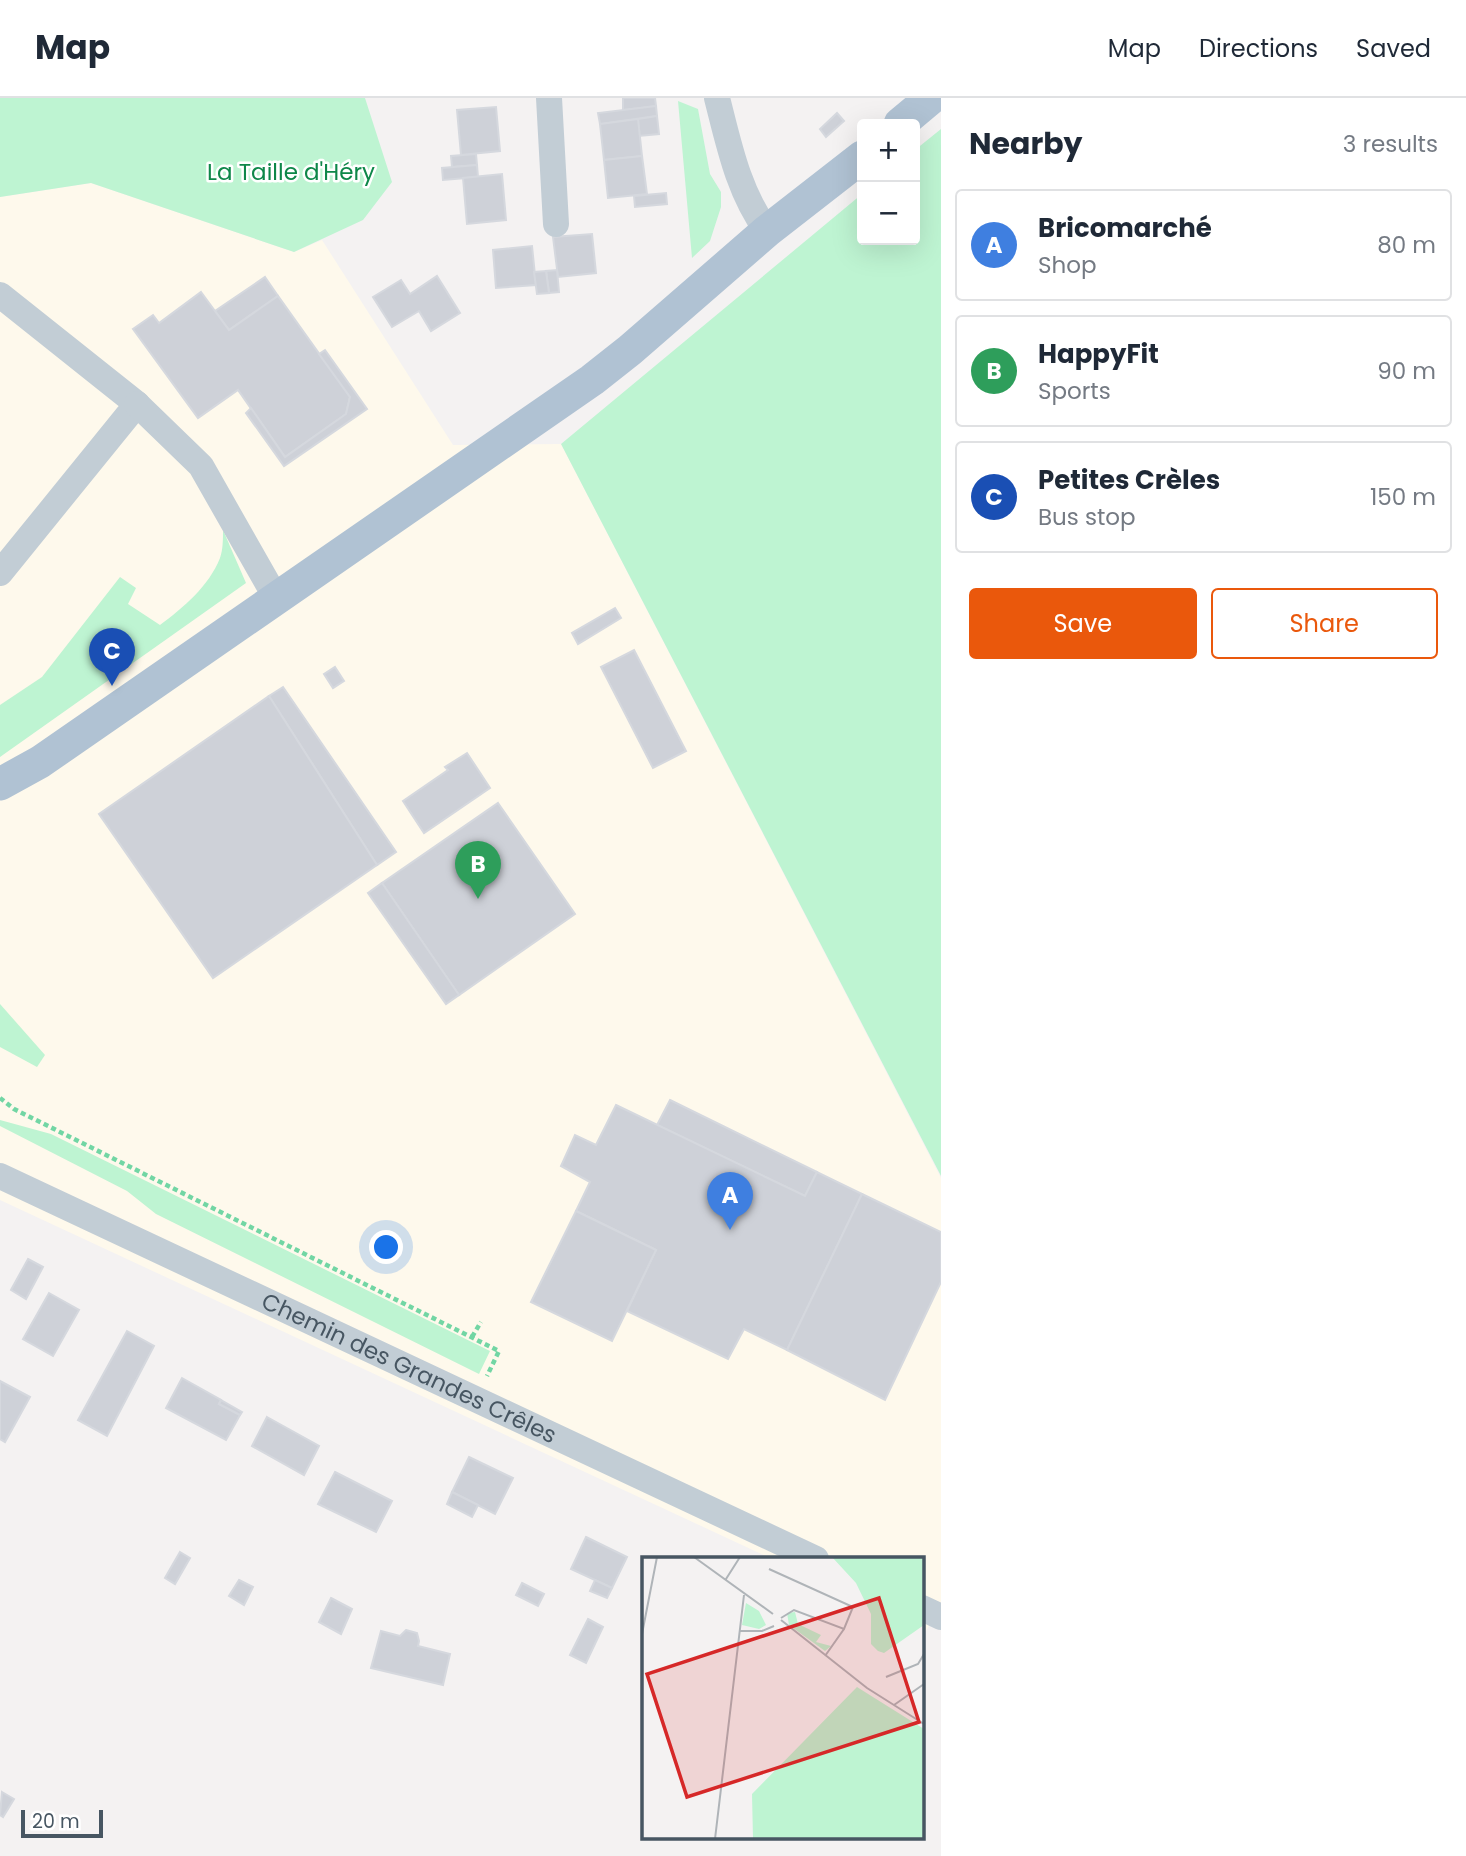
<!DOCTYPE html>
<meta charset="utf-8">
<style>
body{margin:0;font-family:Poppins,sans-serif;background:#f2f2f3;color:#1f2937}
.controls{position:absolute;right:21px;top:21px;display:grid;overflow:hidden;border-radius:7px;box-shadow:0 7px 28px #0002}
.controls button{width:63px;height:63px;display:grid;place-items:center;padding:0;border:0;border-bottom:2px solid #e0e1e3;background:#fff;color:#1f2937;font:35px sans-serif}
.scale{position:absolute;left:21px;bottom:18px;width:82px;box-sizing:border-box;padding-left:7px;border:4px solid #475662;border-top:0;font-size:19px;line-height:24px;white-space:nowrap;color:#475662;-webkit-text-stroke:5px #fff;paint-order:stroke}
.you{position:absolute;left:387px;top:1150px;width:24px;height:24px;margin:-18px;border:5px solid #fff;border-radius:50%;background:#1a73e8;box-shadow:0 0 0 10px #1a73e833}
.badge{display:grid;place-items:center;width:46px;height:46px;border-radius:50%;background:#ea580c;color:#fff;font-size:23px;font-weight:700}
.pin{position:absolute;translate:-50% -58px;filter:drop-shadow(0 2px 4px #0008)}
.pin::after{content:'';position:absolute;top:37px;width:24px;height:21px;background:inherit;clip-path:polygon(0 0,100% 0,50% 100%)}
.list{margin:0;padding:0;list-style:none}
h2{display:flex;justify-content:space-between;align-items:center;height:91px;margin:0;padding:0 28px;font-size:30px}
h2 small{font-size:23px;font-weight:400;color:#747a83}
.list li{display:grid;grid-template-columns:46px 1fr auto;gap:21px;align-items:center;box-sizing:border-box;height:112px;margin:0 14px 14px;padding:0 14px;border:2px solid #e0e1e3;border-radius:7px}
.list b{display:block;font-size:26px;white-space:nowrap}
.list p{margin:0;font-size:23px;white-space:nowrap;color:#747a83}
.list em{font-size:23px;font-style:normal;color:#747a83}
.actions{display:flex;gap:14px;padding:21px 28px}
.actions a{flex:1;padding:16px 0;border:2px solid #ea580c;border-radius:7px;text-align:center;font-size:24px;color:#ea580c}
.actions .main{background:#ea580c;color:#fff}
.map{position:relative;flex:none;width:941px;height:1758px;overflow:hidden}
header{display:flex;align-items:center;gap:42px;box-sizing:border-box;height:98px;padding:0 35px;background:#fff;border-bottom:2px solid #e0e1e3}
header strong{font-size:33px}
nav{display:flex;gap:38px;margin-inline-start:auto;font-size:24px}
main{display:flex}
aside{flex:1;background:#fff}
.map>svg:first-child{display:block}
.commercial{fill:#fef9ec}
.green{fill:#bef4d2}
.building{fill:#ced1d8;stroke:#d5d8de;stroke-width:2}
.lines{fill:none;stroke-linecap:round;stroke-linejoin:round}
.path{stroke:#72d6a4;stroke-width:4.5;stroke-dasharray:5 3.5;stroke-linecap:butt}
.minor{stroke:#c2cdd5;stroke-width:26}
.major{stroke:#b0c2d3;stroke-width:33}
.labels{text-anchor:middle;stroke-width:5;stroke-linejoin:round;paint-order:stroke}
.park-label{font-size:23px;fill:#0e8749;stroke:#fff}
.street-label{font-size:23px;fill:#475662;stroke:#fff}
.inset-road{fill:none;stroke:#afb4b8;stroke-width:2}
.view{fill:#d62828;fill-opacity:0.15;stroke:#d62828;stroke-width:3.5}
.inset-edge{fill:none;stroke:#475662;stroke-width:3.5}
</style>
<header>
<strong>Map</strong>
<nav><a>Map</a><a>Directions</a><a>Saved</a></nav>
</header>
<main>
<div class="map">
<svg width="941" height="1758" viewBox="0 0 941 1758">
<rect width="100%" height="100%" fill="#f4f2f2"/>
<polygon class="commercial" points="91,85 294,154 322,142 453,347 561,346 941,1080 941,1509 926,1533 922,1531 922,1461 770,1460 0,1102 0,99"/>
<g class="green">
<polygon points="0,0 365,0 392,84 363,122 294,154 91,85 0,99"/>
<polygon points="678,3 698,11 710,76 721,94 721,109 710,143 692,160"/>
<polygon points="941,31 941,1078 561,346 862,96 862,142 915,142 915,52"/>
<path d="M223 432 246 485 0 659V607L42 579 120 479 136 490 128 506 160 527C183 510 209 488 220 460 223 452 223 441 223 432Z"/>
<polygon points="0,906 45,957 37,969 0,949"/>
<polygon points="0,1022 51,1036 490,1253 479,1276 156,1116 127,1093 0,1028"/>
</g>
<g class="building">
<polygon points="623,0 655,0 656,8 623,12"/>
<polygon points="656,8 657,18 600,26 598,15"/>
<polygon points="496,9 500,53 461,57 457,12"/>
<polygon points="837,15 844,23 826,39 820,31"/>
<polygon points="657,18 659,36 639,38 638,21"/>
<polygon points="638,21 642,58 604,62 600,26"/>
<polygon points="476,56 477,67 452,69 451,58"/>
<polygon points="642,58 647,96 608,100 604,62"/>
<polygon points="477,67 478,79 443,82 442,70"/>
<polygon points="502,76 506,122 467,126 463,80"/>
<polygon points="666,95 667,106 635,109 634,98"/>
<polygon points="592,136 596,175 558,179 553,139"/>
<polygon points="532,148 536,187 496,190 493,152"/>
<polygon points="557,172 559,194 549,195 546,173"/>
<polygon points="546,173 549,195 537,196 534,174"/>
<polygon points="437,178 460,215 431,233 419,213 392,229 373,199 401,182 410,196"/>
<polygon points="265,179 278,198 229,232 215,213"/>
<polygon points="201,194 229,232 278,198 350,299 346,316 285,359 238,292 198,320 133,231 153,217 159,225"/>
<polygon points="325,252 367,311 284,368 246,315 251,310 285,359 346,316 350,299 319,256"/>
<polygon points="615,510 621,520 578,546 572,535"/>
<polygon points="634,552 686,653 653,670 601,569"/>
<polygon points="335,569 344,583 333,590 324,576"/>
<polygon points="283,589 396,754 377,767 269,598"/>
<polygon points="269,598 377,767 213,880 99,716"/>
<polygon points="467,655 490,690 424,735 403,703 448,672 445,669"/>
<polygon points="498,705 575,816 459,897 382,785"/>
<polygon points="382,785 459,897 446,906 368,795"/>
<polygon points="670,1002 817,1074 805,1098 657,1027"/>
<polygon points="616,1007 805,1098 817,1074 862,1096 787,1252 744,1231 728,1261 627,1213 656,1152 576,1113 590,1084 561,1068 575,1037 596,1047"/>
<polygon points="862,1096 941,1134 941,1184 885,1302 787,1252"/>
<polygon points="576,1113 656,1152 612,1243 531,1204"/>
<polygon points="28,1161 43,1169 26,1201 11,1192"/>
<polygon points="49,1195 79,1212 53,1258 23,1241"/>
<polygon points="127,1233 154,1248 107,1338 78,1322"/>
<polygon points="182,1280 221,1302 219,1306 240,1317 226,1342 166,1310"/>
<polygon points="0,1283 30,1299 5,1344 0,1341"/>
<polygon points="221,1302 242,1314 240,1317 219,1306"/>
<polygon points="267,1319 319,1348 304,1377 252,1348"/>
<polygon points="469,1359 513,1380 495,1416 452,1394"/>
<polygon points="335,1374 392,1403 376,1434 318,1406"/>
<polygon points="452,1394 478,1407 472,1419 447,1406"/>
<polygon points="586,1439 627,1459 612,1490 571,1471"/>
<polygon points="180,1454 190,1460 175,1486 165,1480"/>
<polygon points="239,1482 253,1489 244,1507 229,1498"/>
<polygon points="595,1482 612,1490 607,1500 590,1493"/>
<polygon points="522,1485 544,1496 538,1508 516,1497"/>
<polygon points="331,1500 352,1511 341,1536 319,1524"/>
<polygon points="588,1521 603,1529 586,1565 570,1557"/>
<polygon points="406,1532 417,1535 419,1543 418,1548 450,1556 443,1587 371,1570 381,1533 400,1538"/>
<polygon points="2,1694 14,1701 3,1719 0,1717"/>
</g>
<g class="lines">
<g class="path">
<polyline points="0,1000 14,1011 499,1253 487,1278"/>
<polyline points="472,1239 481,1224"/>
</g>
<g class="minor">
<polyline points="549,0 556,126"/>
<path d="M717 0C729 47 738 93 767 133"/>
<polyline points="0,197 137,306 0,475"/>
<polyline points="137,306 201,368 276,500"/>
<path id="s1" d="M0 1078 816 1461"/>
<polyline points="922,1510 941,1519"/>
</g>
<g class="major">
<polyline points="900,26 931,0"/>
<polyline points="0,686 40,664 592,282 630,252 767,133 862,59"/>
</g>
</g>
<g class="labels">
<g class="park-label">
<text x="291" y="82">La Taille d'Héry</text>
</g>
<g class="street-label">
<text dy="8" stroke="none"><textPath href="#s1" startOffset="452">Chemin des Grandes Crêles</textPath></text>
</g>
</g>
<g transform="translate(642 1459)">
<rect width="282" height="282" fill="#f4f2f2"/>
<path d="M190 0H282V68L242 96 236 94 229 87V57L214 26ZM104 46 117 54 124 68 117 72 100 68ZM153 55 156 67 179 78 174 85 189 89 183 94 147 68 145 56ZM215 130 282 172V282H111L110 237Z" fill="#bef4d2"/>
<path class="inset-road" d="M52 0 131 57M127 12 211 50 202 72 152 53 139 61M84 22 98 0M139 63 225 131 282 167M97 74H120L132 69M0 77 15 0M183 99 202 72M244 120 276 107 282 97M252 148 282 127M73 282 102 38"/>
<path class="view" d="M237 41 277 165 45 240 5 117Z"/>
<rect width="282" height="282" class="inset-edge"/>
</g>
</svg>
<div class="controls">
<button>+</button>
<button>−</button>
</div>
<div class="scale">20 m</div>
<div class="you"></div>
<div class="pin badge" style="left:730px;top:1132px;background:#3f7fe0">A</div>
<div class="pin badge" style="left:478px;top:801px;background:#2e9e5b">B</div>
<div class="pin badge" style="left:112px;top:588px;background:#1a4fb4">C</div>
</div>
<aside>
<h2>Nearby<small>3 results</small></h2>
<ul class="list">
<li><span class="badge" style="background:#3f7fe0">A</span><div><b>Bricomarché</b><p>Shop</p></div><em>80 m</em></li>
<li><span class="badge" style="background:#2e9e5b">B</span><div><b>HappyFit</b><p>Sports</p></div><em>90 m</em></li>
<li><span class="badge" style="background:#1a4fb4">C</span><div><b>Petites Crèles</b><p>Bus stop</p></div><em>150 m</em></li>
</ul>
<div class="actions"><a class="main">Save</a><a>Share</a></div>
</aside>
</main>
